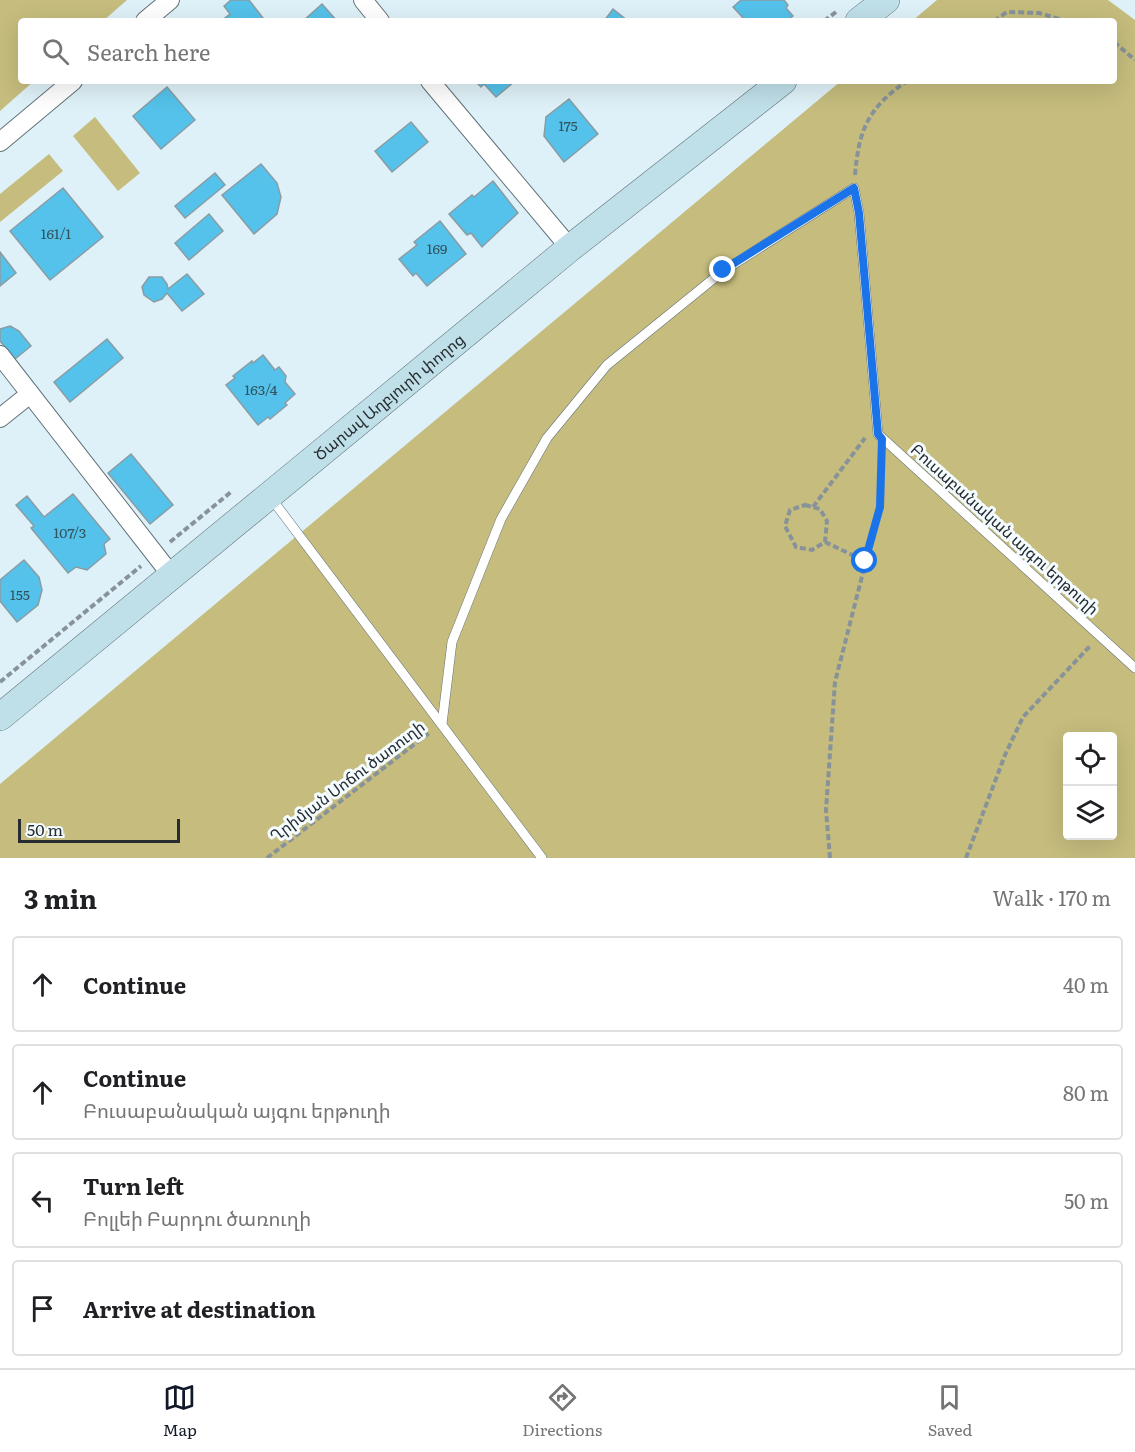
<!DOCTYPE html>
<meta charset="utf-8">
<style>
body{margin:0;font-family:Literata,"Noto Sans Armenian",serif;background:#f2f2f2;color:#202124}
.controls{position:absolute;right:18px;bottom:18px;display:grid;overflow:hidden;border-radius:6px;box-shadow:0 6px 24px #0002}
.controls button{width:54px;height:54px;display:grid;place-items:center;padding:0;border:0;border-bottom:2px solid #e0e0e0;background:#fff;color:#202124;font:30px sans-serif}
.scale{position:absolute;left:18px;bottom:15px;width:162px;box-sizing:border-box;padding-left:6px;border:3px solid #262c2f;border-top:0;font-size:16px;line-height:21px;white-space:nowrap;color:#262c2f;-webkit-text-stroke:4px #f5fcff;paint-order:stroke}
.stop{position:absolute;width:18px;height:18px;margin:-14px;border:4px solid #1a73e8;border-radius:50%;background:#fff}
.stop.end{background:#1a73e8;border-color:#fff;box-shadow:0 2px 6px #0008}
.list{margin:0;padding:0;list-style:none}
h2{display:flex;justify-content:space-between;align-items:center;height:78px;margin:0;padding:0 24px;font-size:26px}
h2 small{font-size:20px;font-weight:400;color:#757577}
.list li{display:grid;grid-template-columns:39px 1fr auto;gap:18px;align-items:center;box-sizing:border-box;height:96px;margin:0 12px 12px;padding:0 12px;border:2px solid #e0e0e0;border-radius:6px}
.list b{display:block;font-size:22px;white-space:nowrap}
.list p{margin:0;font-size:20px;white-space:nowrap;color:#757577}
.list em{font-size:20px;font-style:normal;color:#757577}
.icon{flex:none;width:33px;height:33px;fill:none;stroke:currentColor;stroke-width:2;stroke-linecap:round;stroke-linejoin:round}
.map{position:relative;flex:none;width:1135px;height:858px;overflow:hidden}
.search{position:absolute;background:#fff;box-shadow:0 6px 24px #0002;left:18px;right:18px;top:18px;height:66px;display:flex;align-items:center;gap:15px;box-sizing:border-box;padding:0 21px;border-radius:6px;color:#757577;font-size:22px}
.sheet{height:510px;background:#fff}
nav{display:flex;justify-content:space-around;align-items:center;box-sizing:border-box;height:84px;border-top:2px solid #e0e0e0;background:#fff;font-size:16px;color:#757577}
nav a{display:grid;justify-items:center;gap:3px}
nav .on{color:#111827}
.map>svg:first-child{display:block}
.green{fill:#c5bc7d;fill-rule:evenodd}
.building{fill:#54c2ea;stroke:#8b9ca3;stroke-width:1.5}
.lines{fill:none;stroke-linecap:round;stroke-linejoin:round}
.lane-casing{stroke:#627278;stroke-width:10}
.street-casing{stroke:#627278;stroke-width:20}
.secondary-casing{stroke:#627278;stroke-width:28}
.path{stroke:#879398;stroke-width:4;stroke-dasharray:6 3;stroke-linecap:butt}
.lane{stroke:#fff;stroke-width:9}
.street{stroke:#fff;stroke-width:18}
.secondary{stroke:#bfdfe9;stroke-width:27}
.route{stroke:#1a73e8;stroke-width:8}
.labels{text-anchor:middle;stroke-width:6;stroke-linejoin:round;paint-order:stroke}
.number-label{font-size:14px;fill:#32525e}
.street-label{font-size:16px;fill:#262c2f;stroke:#f5fcff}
</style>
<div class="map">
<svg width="1135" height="858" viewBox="0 0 1135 858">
<rect width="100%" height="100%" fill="#dff1f8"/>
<g class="green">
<polygon points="0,0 127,0 103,21 21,21 21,81 34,81 0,111"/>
<path d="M937 0H1108L1135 20V858H0V784L841 81H1114V21H912ZM1068 736H1112V836H1068Z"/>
<polygon points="95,117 140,173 118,191 73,136"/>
<polygon points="49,154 63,171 0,222 0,194"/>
</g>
<g class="building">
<polygon points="231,0 249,0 263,18 260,21 221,21 230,14 224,6"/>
<polygon points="741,0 784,0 788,5 786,8 793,16 787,21 746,21 733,7"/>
<polygon points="322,4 337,21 303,21"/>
<polygon points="613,9 628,21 604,21"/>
<polygon points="475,81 515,81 496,97 484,84 481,87"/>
<polygon points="167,87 195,120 161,149 133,116"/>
<polygon points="569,99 598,134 564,162 544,136 546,117"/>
<polygon points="411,122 428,142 392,172 375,151"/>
<polygon points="261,164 277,183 281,197 277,214 254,234 222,195"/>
<polygon points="215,173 225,185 185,218 175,206"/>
<polygon points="493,181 518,213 482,247 471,233 467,235 449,214 472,195 474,197"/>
<polygon points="63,188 103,237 50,280 10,231"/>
<polygon points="209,214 223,231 189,260 175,243"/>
<polygon points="440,221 466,254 427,286 416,273 413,276 399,259 417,245 414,242"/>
<polygon points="0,252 16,273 0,286"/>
<polygon points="187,274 204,294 182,311 167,293 162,299 154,302 144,295 142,287 149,277 162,277 167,284 168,289"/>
<polygon points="10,326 19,331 31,346 15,359 0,341 0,329"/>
<polygon points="107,339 123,358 70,402 54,382"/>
<polygon points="263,355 275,370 279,367 286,376 285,382 295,394 285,403 287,405 270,419 268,417 258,425 226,385 235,378 233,376 252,361 253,363"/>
<polygon points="131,454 173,505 150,524 108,473"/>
<polygon points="73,494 110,539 104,544 106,554 87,570 76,567 68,573 31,528 34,526 16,505 27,496 44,517"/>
<polygon points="24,560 39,577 42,590 38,605 17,622 0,601 0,580"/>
</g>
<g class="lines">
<defs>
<g id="lane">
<polyline points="271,498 542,858"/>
<polyline points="442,724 452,642 501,519 547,438 607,365 723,271 854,188 859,213 878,434 1135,668"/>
</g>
<g id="street">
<polyline points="363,0 380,21"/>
<polyline points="145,21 170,0"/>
<polyline points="430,81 570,248"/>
<polyline points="0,142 73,81"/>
<polyline points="0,355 172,576"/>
<polyline points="0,418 30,394"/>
</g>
<g id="secondary">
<polyline points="859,21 886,0"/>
<path id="s1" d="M0 717 570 248 783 81"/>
</g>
</defs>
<use href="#lane" class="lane-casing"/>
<use href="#street" class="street-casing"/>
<use href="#secondary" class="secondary-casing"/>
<g class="path">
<polyline points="824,21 836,12"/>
<polyline points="994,21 1007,12 1039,13 1066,21"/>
<polyline points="1114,42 1135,60"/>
<path d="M855 175C859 129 868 108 907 81"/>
<polygon points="805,505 820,509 827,521 825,542 812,550 796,547 785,526 790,510"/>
<polyline points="813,507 865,438"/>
<polyline points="170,542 231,492"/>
<polyline points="825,542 865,561"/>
<polyline points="0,682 141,566"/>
<polyline points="267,858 429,733"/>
<polyline points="830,858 826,810 835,682 880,506 882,458"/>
<polyline points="966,858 1005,755 1023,717 1091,645"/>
</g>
<use href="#lane" class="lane"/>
<use href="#street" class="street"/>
<use href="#secondary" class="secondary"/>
</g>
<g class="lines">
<polyline class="route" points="723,270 854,188 859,213 878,434 882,439 880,507 865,561"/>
</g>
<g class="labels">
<g class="number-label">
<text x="568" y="131">175</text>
<text x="56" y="239">161/1</text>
<text x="437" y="254">169</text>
<text x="261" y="395">163/4</text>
<text x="70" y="538">107/3</text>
<text x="20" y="600">155</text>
</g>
<g class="street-label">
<text dy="6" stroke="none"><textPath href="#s1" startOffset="504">Ծարավ Աղբյուրի փողոց</textPath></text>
<text transform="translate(1005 529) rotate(42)" y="6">Բուսաբանական այգու երթուղի</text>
<text transform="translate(347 781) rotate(-37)" y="6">Ղրիմյան Սոճու ծառուղի</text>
</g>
</g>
</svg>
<div class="controls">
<button><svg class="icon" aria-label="locate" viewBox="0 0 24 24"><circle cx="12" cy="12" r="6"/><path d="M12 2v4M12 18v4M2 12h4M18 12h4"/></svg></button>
<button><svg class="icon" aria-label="layers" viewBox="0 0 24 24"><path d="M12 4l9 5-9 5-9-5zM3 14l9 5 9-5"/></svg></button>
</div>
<div class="scale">50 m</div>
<div class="stop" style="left:865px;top:561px"></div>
<div class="stop end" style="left:723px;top:270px"></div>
<div class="search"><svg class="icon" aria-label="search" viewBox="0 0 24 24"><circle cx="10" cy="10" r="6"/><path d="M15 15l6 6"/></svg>Search here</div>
</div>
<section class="sheet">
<h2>3 min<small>Walk · 170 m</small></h2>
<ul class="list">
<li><svg class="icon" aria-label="ahead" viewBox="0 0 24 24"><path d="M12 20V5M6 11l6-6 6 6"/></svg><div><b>Continue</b></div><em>40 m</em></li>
<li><svg class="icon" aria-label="ahead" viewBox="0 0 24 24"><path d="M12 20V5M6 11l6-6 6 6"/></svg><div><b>Continue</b><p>Բուսաբանական այգու երթուղի</p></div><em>80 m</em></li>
<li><svg class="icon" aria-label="left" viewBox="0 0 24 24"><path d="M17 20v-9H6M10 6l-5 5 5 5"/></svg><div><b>Turn left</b><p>Բոլլեի Բարդու ծառուղի</p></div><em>50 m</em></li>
<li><svg class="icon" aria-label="arrive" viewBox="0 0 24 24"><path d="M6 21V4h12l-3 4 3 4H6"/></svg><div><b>Arrive at destination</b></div></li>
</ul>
</section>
<nav>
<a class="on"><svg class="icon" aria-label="map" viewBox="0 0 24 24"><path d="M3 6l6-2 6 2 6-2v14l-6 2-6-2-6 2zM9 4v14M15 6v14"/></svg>Map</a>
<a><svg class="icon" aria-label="directions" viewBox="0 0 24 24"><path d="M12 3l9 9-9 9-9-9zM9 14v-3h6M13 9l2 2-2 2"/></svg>Directions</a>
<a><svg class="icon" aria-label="saved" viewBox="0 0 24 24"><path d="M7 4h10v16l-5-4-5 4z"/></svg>Saved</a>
</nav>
